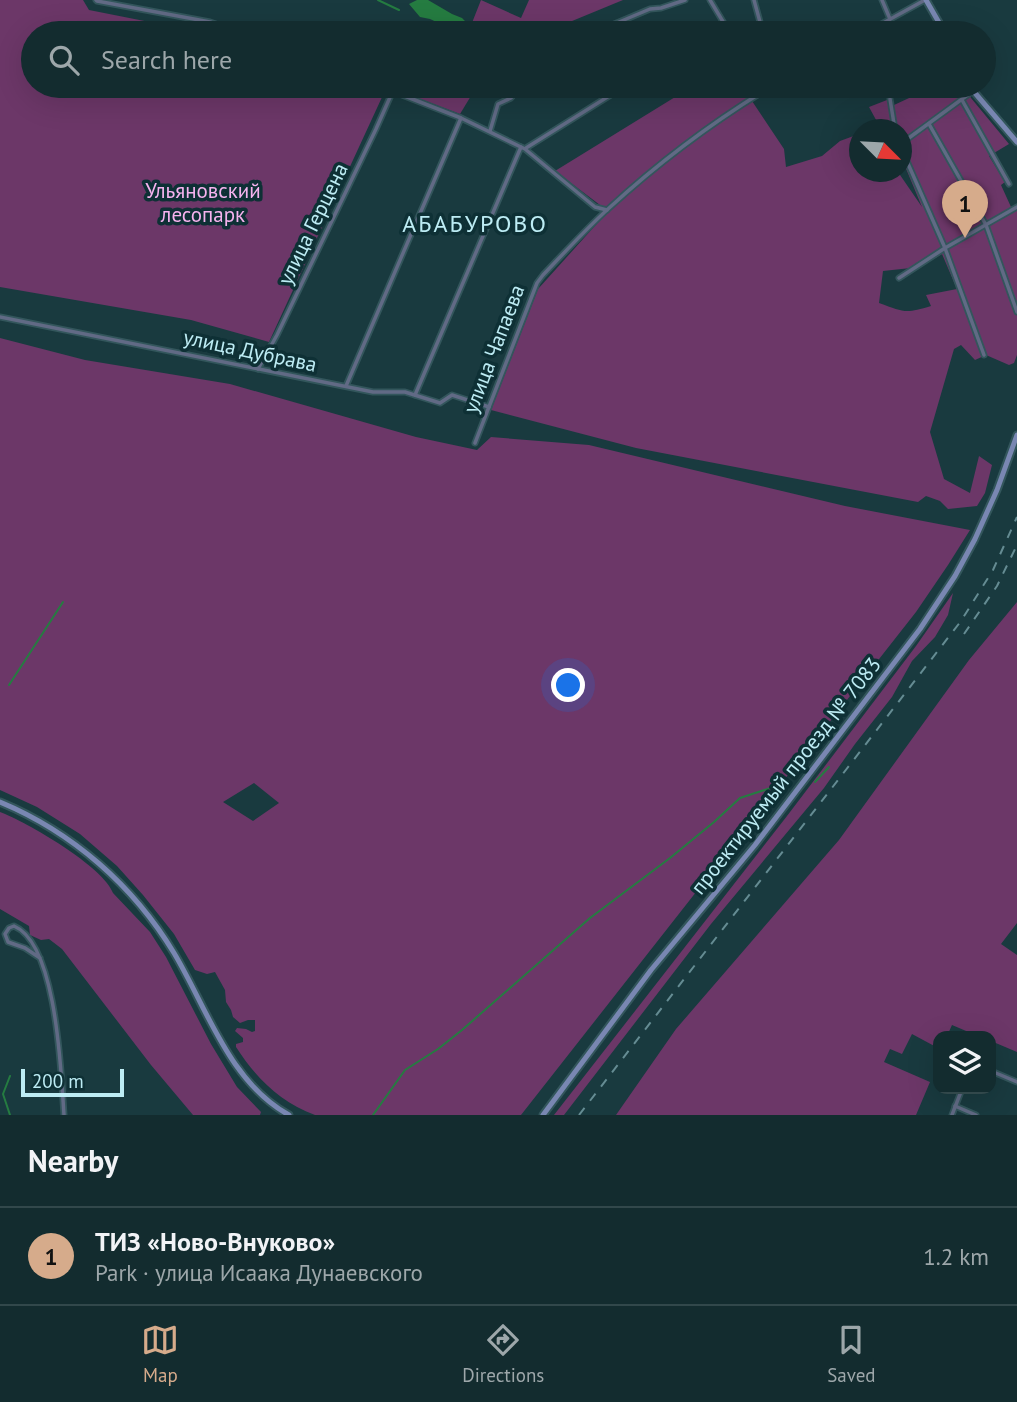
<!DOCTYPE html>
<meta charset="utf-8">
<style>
body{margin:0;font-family:"PT Sans",sans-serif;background:#1c3437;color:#f1f3f6}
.controls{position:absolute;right:21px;bottom:21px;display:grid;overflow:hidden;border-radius:14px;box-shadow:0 7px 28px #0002}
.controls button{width:63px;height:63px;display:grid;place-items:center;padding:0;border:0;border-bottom:2px solid #32484b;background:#132c2f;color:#f1f3f6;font:35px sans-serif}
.compass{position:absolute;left:849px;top:119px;width:63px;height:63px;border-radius:50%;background:#132c2f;box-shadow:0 7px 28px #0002;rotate:114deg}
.scale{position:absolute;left:21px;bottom:18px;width:103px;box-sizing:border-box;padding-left:7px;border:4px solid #bdecf4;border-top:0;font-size:19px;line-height:24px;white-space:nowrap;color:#bdecf4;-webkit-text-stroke:5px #0e3035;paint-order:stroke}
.you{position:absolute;left:569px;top:686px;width:24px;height:24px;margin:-18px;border:5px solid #fff;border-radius:50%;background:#1a73e8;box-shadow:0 0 0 10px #1a73e833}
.badge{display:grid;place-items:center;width:46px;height:46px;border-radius:50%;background:#d6ab8b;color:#111;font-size:23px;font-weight:700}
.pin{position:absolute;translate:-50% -58px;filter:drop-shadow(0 2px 4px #0008)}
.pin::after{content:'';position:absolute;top:37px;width:24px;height:21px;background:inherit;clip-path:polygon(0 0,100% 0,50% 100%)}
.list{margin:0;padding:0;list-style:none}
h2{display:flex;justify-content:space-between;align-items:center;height:91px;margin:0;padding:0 28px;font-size:30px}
h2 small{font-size:23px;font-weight:400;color:#9da7aa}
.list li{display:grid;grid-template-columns:46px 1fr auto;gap:21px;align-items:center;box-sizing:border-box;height:98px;padding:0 28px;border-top:2px solid #32484b}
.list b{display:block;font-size:26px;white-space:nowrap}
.list p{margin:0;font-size:23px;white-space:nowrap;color:#9da7aa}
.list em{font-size:23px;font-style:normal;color:#9da7aa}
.icon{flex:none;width:38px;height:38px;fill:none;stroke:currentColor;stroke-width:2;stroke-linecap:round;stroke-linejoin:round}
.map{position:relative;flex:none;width:1017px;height:1115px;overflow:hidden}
.search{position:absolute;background:#132c2f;box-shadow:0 7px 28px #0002;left:21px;right:21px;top:21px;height:77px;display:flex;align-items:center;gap:18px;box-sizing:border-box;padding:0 24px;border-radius:38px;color:#9da7aa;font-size:26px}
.sheet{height:189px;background:#132c2f}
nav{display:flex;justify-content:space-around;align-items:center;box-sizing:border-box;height:98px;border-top:2px solid #32484b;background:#132c2f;font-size:19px;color:#9da7aa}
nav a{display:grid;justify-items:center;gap:4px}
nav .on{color:#d6ab8b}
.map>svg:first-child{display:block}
.green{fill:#6c3768;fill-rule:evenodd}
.water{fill:#257c41}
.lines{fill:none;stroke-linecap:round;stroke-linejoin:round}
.stream{stroke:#257c41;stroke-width:2}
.street-casing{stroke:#33565c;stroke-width:7}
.secondary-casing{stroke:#33565c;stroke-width:9}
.street{stroke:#616a85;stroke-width:3.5}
.secondary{stroke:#7987b2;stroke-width:5}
.rail{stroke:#658c93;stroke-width:2;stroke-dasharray:9 9;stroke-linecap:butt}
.labels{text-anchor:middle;stroke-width:7;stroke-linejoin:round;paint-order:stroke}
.park-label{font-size:21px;fill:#f6b3ef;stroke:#0e3035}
.street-label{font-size:21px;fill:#bdecf4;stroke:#0e3035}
.quarter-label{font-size:24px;letter-spacing:2px;fill:#bdecf4;stroke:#0e3035}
</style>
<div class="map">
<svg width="1017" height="1115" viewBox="0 0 1017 1115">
<rect width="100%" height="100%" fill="#193a3f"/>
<g class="green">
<polygon points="0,0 83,0 89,10 205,33 33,33 33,86 357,86 383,95 269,342 191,320 0,287"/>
<polygon points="481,0 521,18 529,0 623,0 543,33 468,33"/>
<polygon points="397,86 477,86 460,114 396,90"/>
<path d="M693 86H746L752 101 784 149 786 167 822 156 840 141 859 134 860 172H898L922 207 902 159V130L881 129 869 107 887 100 894 105 935 86H964L971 98 1009 144 989 156 1005 182 1001 185 1011 207 1017 208V355L1014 363 1009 365 986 355 975 360 961 345 954 349 930 432 944 479 970 493 979 456 992 465 985 493 977 506 948 509 940 501 926 496 918 502 636 448 491 410 538 289 602 218 600 205 555 171ZM942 254 957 289 926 295 931 306C905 314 904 312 879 303L883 271 920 267Z"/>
<path d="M0 338 85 360 230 384 416 437 477 450 491 437 589 445 845 506 970 530 948 565 916 612 521 1115H315C280 1102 256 1078 236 1047V1044L243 1042V1038L235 1031 237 1028 246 1029 252 1032 255 1031V1020H248L240 1023 233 1017 231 1010 226 1002 225 990 215 972 207 974 195 970 174 934 143 895 117 866 80 834 37 807 0 790ZM254 783 279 803 253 821 223 802Z"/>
<polygon points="953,593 948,615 935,637 912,661 892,697 855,744 824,788 711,924 564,1115 554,1115 787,816 916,646"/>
<polygon points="1017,602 1017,923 1001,944 1017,955 1017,1052 991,1041 991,1036 978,1036 952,1025 947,1036 938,1036 938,1048 912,1034 902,1054 890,1049 884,1062 930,1082 916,1115 616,1115 676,1029 839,840 969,660"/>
<path d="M0 812C27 822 104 867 113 893L150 932 166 957 211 1044 237 1087 261 1112 260 1115H193L151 1065 62 949 49 939 41 940 30 935 29 926 0 909Z"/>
</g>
<polygon class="water" points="417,0 428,0 452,14 462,18 471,27 456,25 450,21 443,25 430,19 420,17 409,4"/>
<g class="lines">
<g class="stream">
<polyline points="378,0 399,10"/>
<polyline points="471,27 478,33"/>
<polyline points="543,33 551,30"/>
<polyline points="9,685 63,602"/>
<polyline points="815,782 829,767"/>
<polyline points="10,1115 3,1094 10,1076"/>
<polyline points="373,1115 405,1070 438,1049 462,1030 590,918 670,858 714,822 740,798 786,783"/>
</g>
<defs>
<g id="street">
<polyline points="96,0 97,1 210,22 242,33"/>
<polyline points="710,0 725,25 727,33"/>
<polyline points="754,0 763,33"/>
<polyline points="882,0 890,19"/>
<polyline points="593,33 650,9 661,8 685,0"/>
<polyline points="865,33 925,0"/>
<polyline points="379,86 461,118 525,149 595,207 607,210"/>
<polyline points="748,86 753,97"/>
<polyline points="890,99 895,130"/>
<polyline points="962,100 1009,184"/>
<polyline points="929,124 986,225 1017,312"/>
<polyline points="490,131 498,104 511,98 520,86"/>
<polyline points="902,143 973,91"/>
<polyline points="526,148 625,86"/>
<polyline points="902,150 945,248 984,355"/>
<polyline points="899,278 945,248 1017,207"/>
<polyline points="0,317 373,392 405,392 440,403 452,395 489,407"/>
<polyline points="258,369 277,335 376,129 395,86"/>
<polyline points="346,386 461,118"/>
<polyline points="415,395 521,147"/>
<path d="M475 443 537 283 543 275C564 253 585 230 608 209 658 163 714 121 772 86"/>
<path d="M40 958 25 948 8 942 5 934 9 928 14 926C57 944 61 1073 64 1115"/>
<polyline points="991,1071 1017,1082"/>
<polyline points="955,1106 976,1115"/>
<polyline points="952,1115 962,1089"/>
</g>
<g id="secondary">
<polyline points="926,0 945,33"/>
<polyline points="969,86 1017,142"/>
<path d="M0 802C72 832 133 885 174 953 207 1008 229 1082 289 1115"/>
<polyline points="543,1115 651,970 755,845 920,629 955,576 975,539 997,490 1017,435"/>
</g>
</defs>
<use href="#street" class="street-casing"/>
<use href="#secondary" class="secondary-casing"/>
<use href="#street" class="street"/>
<use href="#secondary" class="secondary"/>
<g class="rail">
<polyline points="964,634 997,586 1017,545"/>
<polyline points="579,1115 961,621 993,570 1017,517"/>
</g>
</g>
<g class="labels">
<g class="park-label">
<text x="203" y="198">Ульяновский<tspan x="203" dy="24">лесопарк</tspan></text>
</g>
<g class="street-label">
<text transform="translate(313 224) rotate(-64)" y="7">улица Герцена</text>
<text transform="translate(494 349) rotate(-69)" y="7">улица Чапаева</text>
<text transform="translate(250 351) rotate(12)" y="7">улица Дубрава</text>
<text transform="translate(786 776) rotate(-52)" y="7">проектируемый проезд № 7083</text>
</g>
<g class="quarter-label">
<text x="475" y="232">АБАБУРОВО</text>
</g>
</g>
</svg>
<div class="controls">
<button><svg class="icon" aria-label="layers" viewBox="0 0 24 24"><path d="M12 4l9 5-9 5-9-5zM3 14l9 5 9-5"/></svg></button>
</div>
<svg class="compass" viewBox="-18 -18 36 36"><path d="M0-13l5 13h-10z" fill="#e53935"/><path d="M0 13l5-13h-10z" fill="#9da7aa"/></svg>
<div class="scale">200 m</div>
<div class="you"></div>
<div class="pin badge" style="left:965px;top:238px">1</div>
<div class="search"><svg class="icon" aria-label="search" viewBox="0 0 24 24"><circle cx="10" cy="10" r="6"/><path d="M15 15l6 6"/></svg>Search here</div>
</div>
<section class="sheet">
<h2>Nearby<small></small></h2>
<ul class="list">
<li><span class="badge">1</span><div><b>ТИЗ «Ново-Внуково»</b><p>Park · улица Исаака Дунаевского</p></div><em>1.2 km</em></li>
</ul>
</section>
<nav>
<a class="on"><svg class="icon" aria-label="map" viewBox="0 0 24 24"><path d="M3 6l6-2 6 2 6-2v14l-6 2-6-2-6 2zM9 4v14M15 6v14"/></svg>Map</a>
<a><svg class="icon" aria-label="directions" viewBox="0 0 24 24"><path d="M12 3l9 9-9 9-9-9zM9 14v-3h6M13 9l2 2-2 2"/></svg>Directions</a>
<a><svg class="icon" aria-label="saved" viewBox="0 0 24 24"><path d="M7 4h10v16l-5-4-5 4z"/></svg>Saved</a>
</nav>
